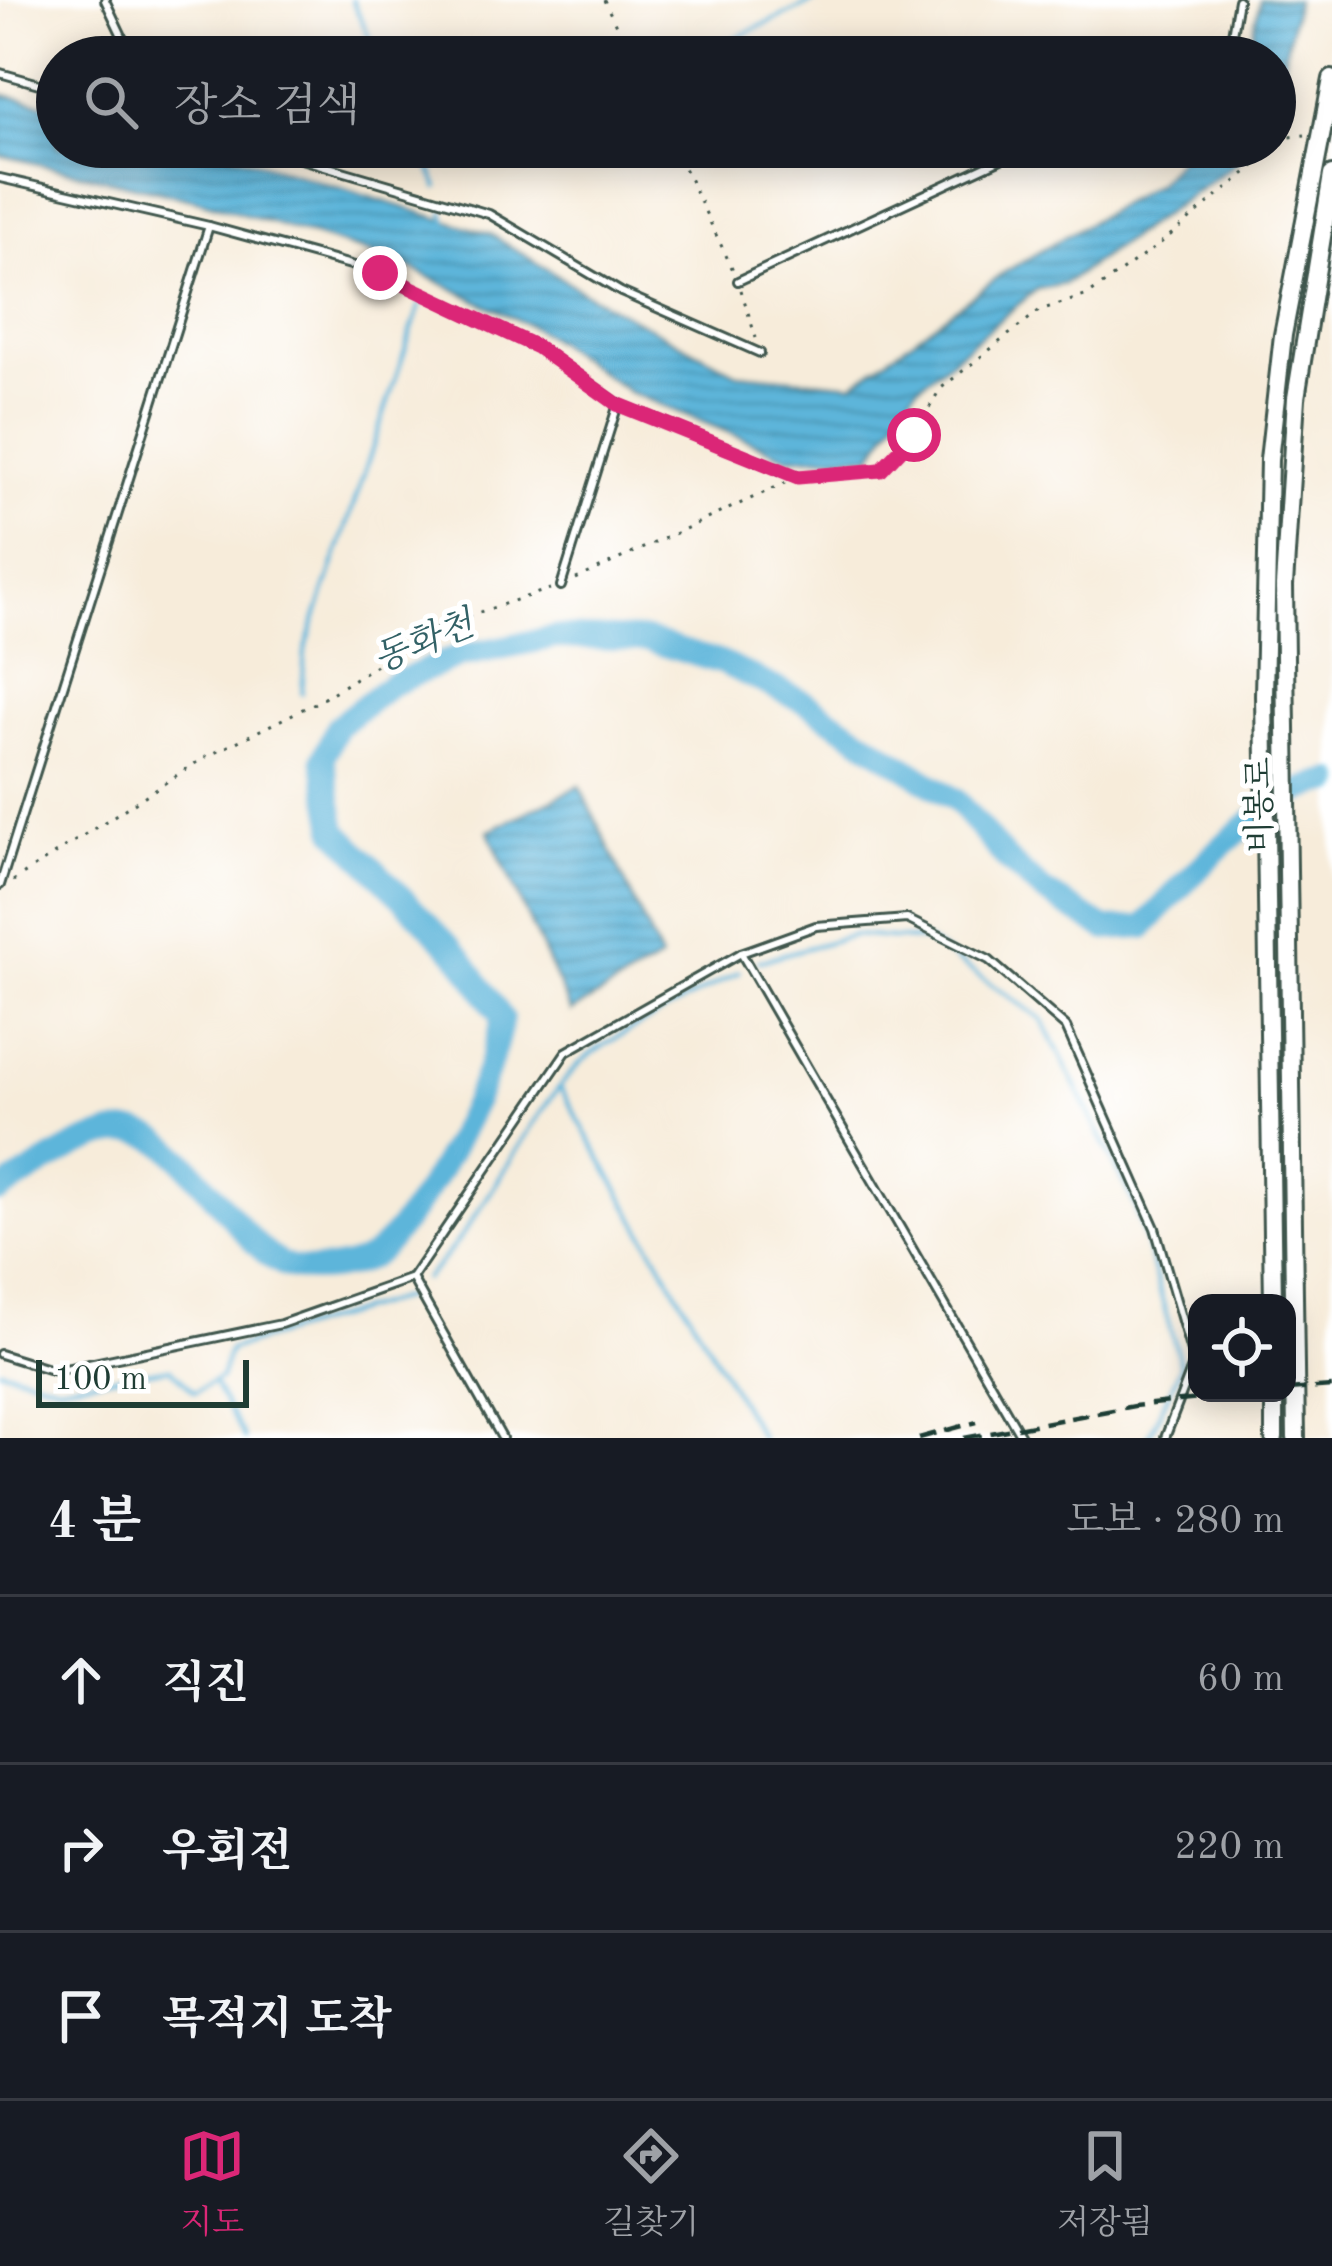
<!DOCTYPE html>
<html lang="ko">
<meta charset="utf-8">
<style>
body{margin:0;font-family:"Old Standard TT","Noto Serif KR",serif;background:#242831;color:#f1f3f6}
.controls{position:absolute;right:36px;bottom:36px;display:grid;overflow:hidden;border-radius:24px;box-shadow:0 6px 30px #0003}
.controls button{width:108px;height:108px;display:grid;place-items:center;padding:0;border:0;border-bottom:3px solid #363941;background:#171b24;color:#f1f3f6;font:60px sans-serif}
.scale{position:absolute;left:36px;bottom:30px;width:213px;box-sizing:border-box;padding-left:12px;border:6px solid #1f3d34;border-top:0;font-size:33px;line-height:42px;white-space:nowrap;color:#1f3d34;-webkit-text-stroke:9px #fff;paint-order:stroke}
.stop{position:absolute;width:36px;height:36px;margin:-27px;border:9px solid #db2777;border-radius:50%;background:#fff}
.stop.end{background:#db2777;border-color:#fff;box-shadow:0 3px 12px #0008}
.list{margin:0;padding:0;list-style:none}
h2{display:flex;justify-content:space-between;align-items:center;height:156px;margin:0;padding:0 48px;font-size:51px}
h2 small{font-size:39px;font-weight:400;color:#9ea1a6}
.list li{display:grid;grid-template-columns:78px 1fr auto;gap:36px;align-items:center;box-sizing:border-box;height:168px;padding:0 48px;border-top:3px solid #363941}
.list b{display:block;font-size:45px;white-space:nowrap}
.list em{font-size:39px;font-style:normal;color:#9ea1a6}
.icon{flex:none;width:66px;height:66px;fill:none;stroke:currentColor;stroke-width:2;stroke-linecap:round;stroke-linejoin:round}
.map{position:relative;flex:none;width:1332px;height:1438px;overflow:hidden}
.search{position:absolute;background:#171b24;box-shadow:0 6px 30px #0003;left:36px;right:36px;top:36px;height:132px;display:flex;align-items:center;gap:30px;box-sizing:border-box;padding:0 42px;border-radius:66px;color:#9ea1a6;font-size:45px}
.sheet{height:660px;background:#171b24}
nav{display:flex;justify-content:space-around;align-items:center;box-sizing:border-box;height:168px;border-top:3px solid #363941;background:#171b24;font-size:33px;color:#9ea1a6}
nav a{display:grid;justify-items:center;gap:6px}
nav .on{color:#db2777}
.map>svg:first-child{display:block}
.water{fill:url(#water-rules);stroke:#3e7987;stroke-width:3}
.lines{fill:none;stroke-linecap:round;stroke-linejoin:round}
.stream{stroke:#5db5da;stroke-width:4.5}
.river{stroke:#5db5da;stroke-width:24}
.lane-casing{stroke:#3f574d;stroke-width:12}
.secondary-casing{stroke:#3f574d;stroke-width:22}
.path{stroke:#3f574d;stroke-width:3;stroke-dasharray:3 9;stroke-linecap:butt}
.lane{stroke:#fff;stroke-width:6}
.secondary{stroke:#fff;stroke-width:16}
.rail{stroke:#1f3d34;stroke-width:4.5;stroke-dasharray:18 9;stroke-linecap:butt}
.route{stroke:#db2777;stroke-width:15}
.labels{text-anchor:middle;stroke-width:10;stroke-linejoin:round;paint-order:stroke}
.street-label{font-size:33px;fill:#1f3d34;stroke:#fff}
.water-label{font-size:36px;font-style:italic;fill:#326166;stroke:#fff}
</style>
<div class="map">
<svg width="1332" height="1438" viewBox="0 0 1332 1438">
<defs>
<pattern id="water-rules" width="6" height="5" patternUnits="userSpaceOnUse" patternTransform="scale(3)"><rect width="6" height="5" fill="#5db5da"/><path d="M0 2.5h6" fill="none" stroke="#4c94b2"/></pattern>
</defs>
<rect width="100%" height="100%" fill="#fff"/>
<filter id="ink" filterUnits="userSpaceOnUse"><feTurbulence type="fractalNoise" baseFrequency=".00833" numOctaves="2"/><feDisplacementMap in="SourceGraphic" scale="24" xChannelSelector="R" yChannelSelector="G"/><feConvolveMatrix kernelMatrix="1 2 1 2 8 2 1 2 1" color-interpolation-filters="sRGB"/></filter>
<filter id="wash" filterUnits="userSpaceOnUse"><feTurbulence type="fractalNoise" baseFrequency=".004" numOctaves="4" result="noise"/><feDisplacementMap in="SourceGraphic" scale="48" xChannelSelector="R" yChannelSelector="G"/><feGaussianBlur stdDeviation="2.7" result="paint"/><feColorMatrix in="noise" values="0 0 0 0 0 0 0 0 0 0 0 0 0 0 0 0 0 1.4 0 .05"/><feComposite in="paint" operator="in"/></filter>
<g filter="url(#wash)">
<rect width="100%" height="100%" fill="#f7ecda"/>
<g class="water">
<polygon points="1260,0 1296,0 1275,105 1275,57 1248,57"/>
<polygon points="0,94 57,107 57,147 208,147 490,234 585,293 737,373 853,384 1005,272 1158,182 1189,147 1249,147 1233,165 1064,284 1037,289 915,389 872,455 789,457 629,392 538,330 398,262 197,200 0,155"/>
<polygon points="580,786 661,959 571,1012 488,831"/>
</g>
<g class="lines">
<g class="stream">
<polyline points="352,0 379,57"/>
<polyline points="695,57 817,0"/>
<polyline points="421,147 438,187"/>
<polyline points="444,212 446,221"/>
<polyline points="302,693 305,651 420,305"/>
<polyline points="759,961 854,935 928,941 1042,1019 1135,1205 1181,1366 1148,1438"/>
<polyline points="561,1089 761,1438"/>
<path d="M425 1279C487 1217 518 1131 577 1066 600 1041 703 992 739 972"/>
<polyline points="0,1369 58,1385 170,1368 195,1392 220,1378 229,1350 409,1296"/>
<polyline points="213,1382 244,1438"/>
</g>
<path class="river" d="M0 1191C39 1170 86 1130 133 1132 185 1134 236 1242 282 1264 306 1276 360 1269 379 1251 430 1200 490 1088 502 1018L462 959 336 830 323 758 337 727 390 685 459 656 555 637 647 640 722 663 805 702 957 801 1006 859 1043 891 1106 929 1144 927C1187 879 1266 791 1332 781"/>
</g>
</g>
<g filter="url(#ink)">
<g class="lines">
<defs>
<g id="lane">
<polyline points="105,0 132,57"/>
<polyline points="1228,57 1238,0"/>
<polyline points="0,73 57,89"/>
<polyline points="260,147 489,214 621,292 760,353"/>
<polyline points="0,178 209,226 380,273 537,347 618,404 798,477"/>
<polyline points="738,281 1027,147"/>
<polyline points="561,586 618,404"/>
<polyline points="0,885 209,226"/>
<polyline points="741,953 1022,1438"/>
<polyline points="412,1278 502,1438"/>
<polyline points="0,1354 55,1371 281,1324 412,1278 566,1052 741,953 816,926 907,919 989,960 1066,1027 1155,1228 1194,1362 1165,1438"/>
</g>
<g id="secondary">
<polyline points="1273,1303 1264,695 1269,460 1283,335 1332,79"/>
<polyline points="1274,1393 1274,1438"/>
<polyline points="1296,1438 1284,586 1296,398 1332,175"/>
</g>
</defs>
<use href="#lane" class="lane-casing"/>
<use href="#secondary" class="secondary-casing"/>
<g class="path">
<polyline points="604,0 631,57"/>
<polyline points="674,147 733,270"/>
<polyline points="741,290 756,338"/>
<polyline points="805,476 881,470 914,435 940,389 1040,310 1088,295 1157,246 1290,137 1305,135"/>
<polyline points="576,579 785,483"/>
<polyline points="13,881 202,759 319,701 440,625 550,589"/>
</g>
<use href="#lane" class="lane"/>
<use href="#secondary" class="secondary"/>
<g class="rail">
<polyline points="1287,1390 1332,1387"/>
<polyline points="919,1438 977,1422"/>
<polyline points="964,1438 1134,1406 1254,1393"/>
</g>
</g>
</g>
<g class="lines" filter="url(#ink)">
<polyline class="route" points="380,273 537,347 617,404 798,477 881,470 914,435"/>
</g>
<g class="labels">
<g class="street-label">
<text transform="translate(1258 805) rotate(-91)" y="12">비봉로</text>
</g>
<g class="water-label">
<text transform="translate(423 640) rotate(-22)" y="13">동화천</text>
</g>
</g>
</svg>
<div class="controls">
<button><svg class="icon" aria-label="locate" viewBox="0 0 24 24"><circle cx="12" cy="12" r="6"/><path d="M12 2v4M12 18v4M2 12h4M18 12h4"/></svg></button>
</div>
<div class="scale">100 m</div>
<div class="stop" style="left:914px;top:435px"></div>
<div class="stop end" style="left:380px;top:273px"></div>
<div class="search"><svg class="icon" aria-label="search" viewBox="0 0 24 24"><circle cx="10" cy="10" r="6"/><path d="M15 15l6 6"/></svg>장소 검색</div>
</div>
<section class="sheet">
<h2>4 분<small>도보 · 280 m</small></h2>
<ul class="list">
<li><svg class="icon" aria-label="ahead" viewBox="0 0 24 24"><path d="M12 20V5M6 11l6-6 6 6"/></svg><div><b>직진</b></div><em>60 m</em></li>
<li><svg class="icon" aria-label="right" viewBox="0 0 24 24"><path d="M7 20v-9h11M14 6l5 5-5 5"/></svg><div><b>우회전</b></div><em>220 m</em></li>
<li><svg class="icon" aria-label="arrive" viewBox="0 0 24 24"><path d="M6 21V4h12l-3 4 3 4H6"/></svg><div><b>목적지 도착</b></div></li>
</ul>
</section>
<nav>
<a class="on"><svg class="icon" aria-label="map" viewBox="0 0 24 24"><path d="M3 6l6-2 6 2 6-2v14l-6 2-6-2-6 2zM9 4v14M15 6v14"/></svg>지도</a>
<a><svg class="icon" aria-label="directions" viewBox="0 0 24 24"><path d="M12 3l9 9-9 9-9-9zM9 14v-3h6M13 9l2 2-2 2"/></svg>길찾기</a>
<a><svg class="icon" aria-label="saved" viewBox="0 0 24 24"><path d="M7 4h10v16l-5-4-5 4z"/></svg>저장됨</a>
</nav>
